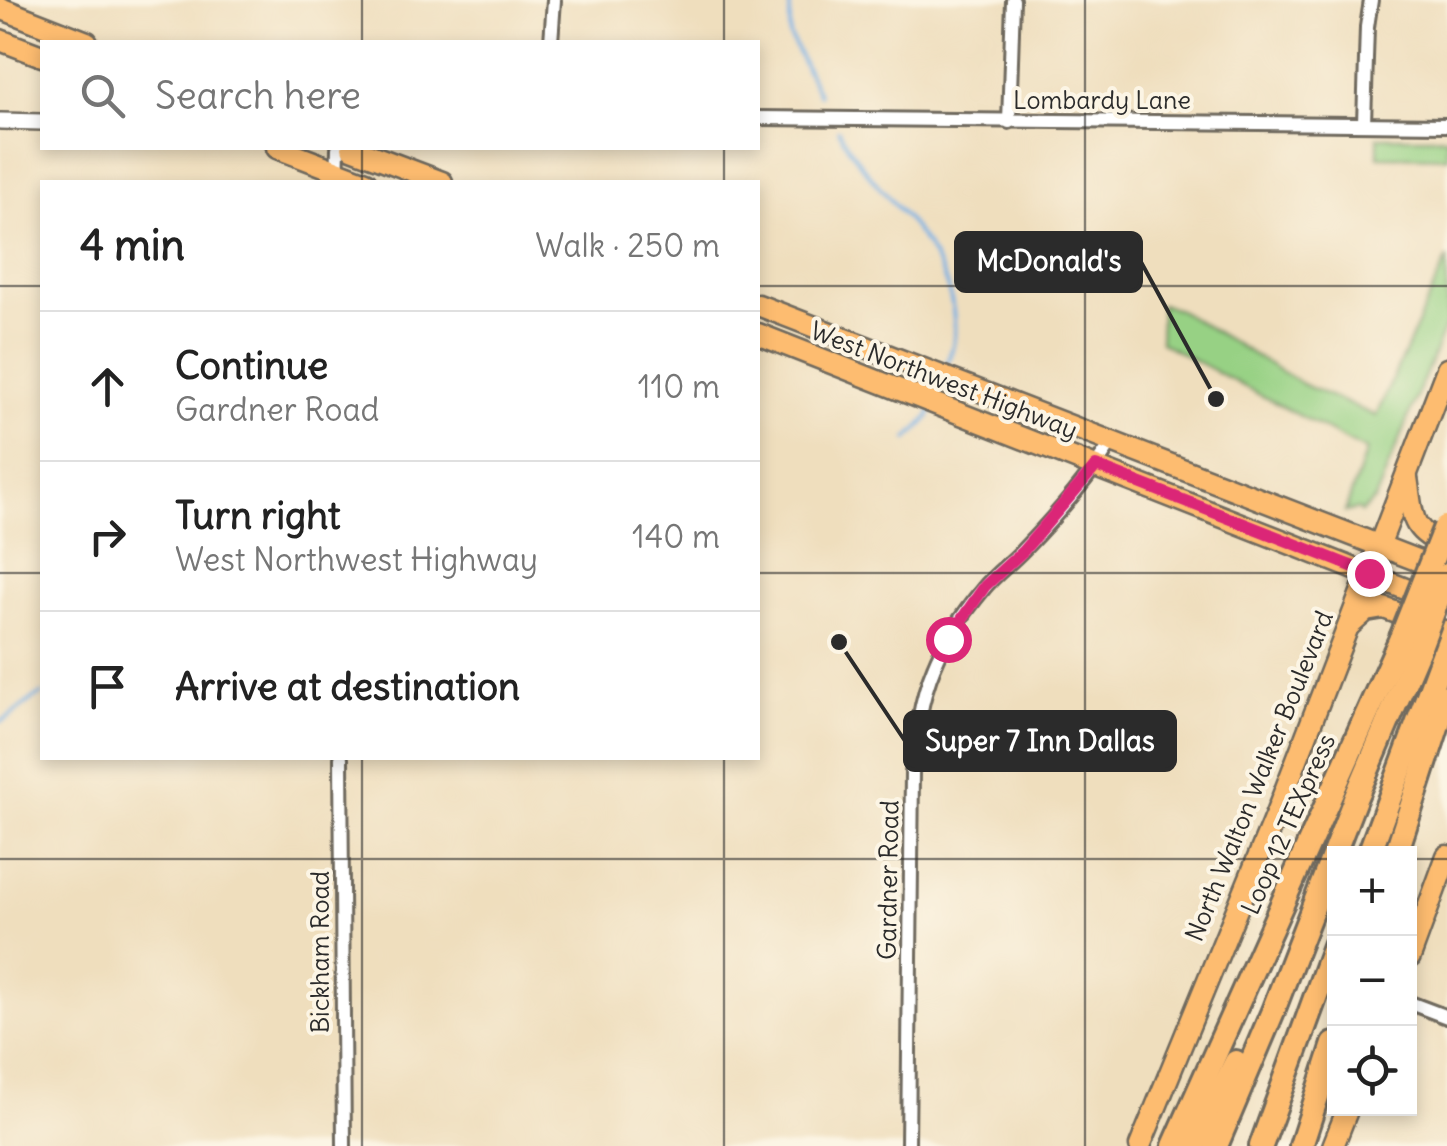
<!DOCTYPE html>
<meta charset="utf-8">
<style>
body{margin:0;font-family:Delius,sans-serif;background:#f6f6f6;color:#222}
.controls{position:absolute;right:30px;bottom:30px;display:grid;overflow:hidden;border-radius:0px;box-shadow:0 5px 15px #0003}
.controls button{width:90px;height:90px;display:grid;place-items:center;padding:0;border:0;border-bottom:2px solid #e0e0e0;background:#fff;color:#222;font:50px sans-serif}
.stop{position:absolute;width:30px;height:30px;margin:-22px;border:8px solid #db2777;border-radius:50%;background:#fff}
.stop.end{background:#db2777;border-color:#fff;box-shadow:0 2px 10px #0008}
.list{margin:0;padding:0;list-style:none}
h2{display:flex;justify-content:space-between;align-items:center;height:130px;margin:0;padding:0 40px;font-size:42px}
h2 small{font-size:32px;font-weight:400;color:#767676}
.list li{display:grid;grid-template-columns:65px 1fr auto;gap:30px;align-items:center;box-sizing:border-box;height:150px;padding:0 40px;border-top:2px solid #e0e0e0}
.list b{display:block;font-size:38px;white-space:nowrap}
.list p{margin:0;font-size:32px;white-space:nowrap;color:#767676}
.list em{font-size:32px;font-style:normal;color:#767676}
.icon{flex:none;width:55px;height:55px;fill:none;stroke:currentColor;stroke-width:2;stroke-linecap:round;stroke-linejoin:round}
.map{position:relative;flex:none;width:1447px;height:1146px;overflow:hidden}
.search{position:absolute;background:#fff;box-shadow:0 5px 15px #0003;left:40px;top:40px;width:720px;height:110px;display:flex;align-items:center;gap:25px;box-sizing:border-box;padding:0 35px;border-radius:0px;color:#767676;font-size:38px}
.panel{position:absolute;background:#fff;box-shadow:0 5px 15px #0003;left:40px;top:180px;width:720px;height:580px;border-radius:0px}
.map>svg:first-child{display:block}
.green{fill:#97d184;stroke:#617e58;stroke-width:2.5}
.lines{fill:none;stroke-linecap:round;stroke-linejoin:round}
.stream{stroke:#71aee3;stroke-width:4}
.minor-casing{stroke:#706a5e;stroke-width:18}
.tertiary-casing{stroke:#706a5e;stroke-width:20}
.primary-casing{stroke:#706a5e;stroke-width:25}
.motorway-casing{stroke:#706a5e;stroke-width:28}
.minor{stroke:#fff;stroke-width:12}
.tertiary{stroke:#fff;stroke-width:15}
.primary{stroke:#fdbc70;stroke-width:20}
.motorway{stroke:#fdbc70;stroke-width:22}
.motorway-bridge-casing{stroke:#706a5e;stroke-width:28;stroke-linecap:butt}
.motorway-bridge{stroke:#fdbc70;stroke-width:22}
.route{stroke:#db2777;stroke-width:12}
.grid{fill:none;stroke:#2b2b2b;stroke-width:2.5;stroke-opacity:0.55}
.labels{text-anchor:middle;stroke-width:8;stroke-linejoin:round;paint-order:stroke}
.street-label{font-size:25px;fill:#2b2b2b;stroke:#fcf5e5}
.leader{fill:none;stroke:#2b2b2b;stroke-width:4}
.callout-dot{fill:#2b2b2b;stroke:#fcf5e5;stroke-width:4}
.callout{fill:#2b2b2b;stroke:#2b2b2b;stroke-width:4}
.callout-label{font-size:28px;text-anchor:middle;font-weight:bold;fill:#fff}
</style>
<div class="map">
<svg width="1447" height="1146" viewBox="0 0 1447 1146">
<rect width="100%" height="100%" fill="#fcf5e5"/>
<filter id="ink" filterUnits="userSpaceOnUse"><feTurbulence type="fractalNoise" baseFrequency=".01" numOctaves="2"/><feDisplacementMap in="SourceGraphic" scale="20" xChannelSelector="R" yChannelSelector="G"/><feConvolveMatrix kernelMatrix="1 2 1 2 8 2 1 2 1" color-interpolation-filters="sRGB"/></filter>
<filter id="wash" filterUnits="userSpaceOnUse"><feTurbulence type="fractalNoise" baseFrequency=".0048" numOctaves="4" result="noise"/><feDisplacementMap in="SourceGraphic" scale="40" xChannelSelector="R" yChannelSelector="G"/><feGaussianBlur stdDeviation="2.25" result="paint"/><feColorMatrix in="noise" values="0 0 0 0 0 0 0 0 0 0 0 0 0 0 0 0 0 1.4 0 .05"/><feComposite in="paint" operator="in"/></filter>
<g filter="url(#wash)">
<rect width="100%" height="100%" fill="#efdebd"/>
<g class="green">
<polygon points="1378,137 1447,137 1447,157 1378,156"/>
<polygon points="1447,258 1447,321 1375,500 1361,512 1358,509 1345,512 1366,451 1160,342 1161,304 1179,310 1302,384 1376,416"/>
</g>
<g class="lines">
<g class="stream">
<polyline points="790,0 790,36 819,95"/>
<path d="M838 130C876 200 960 248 954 337 954 347 949 358 945 367"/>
<polyline points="908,439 929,417 932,409"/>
<path d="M0 722C17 715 26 700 42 694"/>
</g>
</g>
</g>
<g filter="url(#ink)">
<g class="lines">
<defs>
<g id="minor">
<polyline points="551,42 554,0"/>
<polyline points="758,118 1447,125"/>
<polyline points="1009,122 1013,0"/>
<polyline points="1364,123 1367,27 1371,0"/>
<polyline points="337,182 338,148"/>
<polyline points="341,758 344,1146"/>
<polyline points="1410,1003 1447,1017"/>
<path d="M908 1146 912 773C916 737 920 700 934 667 945 639 965 611 984 588 995 574 1011 563 1023 550 1055 517 1087 480 1112 442"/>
</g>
<polyline id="tertiary" points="0,121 42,122"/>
<g id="primary">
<polyline points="0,8 87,42"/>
<polyline points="0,40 42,56"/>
<polyline points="277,148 366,182"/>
<polyline points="352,148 442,182"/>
<polyline points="758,305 1445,571"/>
<polyline points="758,334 1431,599"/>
<path d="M1407 478C1413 514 1408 531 1447 545"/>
<polyline points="1349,626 1366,611 1384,608 1447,632"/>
<polyline points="1410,957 1447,856"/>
<polyline points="1140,1146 1276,814 1447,369"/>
<polyline points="1333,1146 1348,1108"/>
</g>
<g id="motorway">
<polyline points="1369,854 1447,644"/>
<polyline points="1396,854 1447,696"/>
<polyline points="1174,1146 1401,638"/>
<polyline points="1194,1146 1236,1062"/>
<polyline points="1216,1146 1273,1011 1355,799 1421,644"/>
<polyline points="1261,1146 1334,946"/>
<polyline points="1301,1146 1334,1044"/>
</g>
</defs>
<use href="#minor" class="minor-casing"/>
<use href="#tertiary" class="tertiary-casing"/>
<use href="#primary" class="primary-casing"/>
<use href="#motorway" class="motorway-casing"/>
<use href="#minor" class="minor"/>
<use href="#tertiary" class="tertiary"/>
<use href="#primary" class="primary"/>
<use href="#motorway" class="motorway"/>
<defs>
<g id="motorway-bridge">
<polyline points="1401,638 1445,527"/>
<polyline points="1421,644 1447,575"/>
</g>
</defs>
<use href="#motorway-bridge" class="motorway-bridge-casing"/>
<use href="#motorway-bridge" class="motorway-bridge"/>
</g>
</g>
<g class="lines" filter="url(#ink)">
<polyline class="route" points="948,639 985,586 1023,551 1096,466 1369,573"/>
</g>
<path class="grid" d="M362 0V42M724 0V42M1085 0V1146M362 148V182M724 148V182M0 286H42M758 286H1447M0 573H42M758 573H1447M362 758V1146M724 758V1146M0 859H1334M1410 859H1447"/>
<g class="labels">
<g class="street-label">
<text x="1102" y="109">Lombardy Lane</text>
<text transform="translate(944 380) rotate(21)" y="9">West Northwest Highway</text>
<text transform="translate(1259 776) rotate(-68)" y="9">North Walton Walker Boulevard</text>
<text transform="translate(1288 824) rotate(-66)" y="9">Loop 12 TEXpress</text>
<text transform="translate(888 880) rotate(-89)" y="9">Gardner Road</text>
<text transform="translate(320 952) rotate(-90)" y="9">Bickham Road</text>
</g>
</g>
<path class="leader" d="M1216 399L1141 262M839 642L905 741"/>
<g class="callout-dot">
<circle cx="1216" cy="399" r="10"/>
<circle cx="839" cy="642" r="10"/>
</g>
<g class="callout">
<rect x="956" y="233" width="185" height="58" rx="10"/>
<rect x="905" y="712" width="270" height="58" rx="10"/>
</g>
<g class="callout-label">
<text x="1049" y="271">McDonald's</text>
<text x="1040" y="751">Super 7 Inn Dallas</text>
</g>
</svg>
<div class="controls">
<button>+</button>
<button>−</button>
<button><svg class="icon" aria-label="locate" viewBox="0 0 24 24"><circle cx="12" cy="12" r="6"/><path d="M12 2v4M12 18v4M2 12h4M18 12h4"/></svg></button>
</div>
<div class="stop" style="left:948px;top:639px"></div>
<div class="stop end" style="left:1369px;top:573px"></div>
<div class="search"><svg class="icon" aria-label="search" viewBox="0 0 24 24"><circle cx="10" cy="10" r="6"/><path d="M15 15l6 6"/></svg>Search here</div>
<section class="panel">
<h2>4 min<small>Walk · 250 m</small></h2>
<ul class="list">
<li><svg class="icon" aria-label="ahead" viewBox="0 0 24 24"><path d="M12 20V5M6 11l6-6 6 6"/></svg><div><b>Continue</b><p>Gardner Road</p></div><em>110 m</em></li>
<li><svg class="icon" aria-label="right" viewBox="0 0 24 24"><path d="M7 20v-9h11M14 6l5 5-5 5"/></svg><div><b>Turn right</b><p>West Northwest Highway</p></div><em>140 m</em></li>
<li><svg class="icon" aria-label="arrive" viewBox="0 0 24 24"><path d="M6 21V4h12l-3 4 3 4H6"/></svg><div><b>Arrive at destination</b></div></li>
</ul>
</section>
</div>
